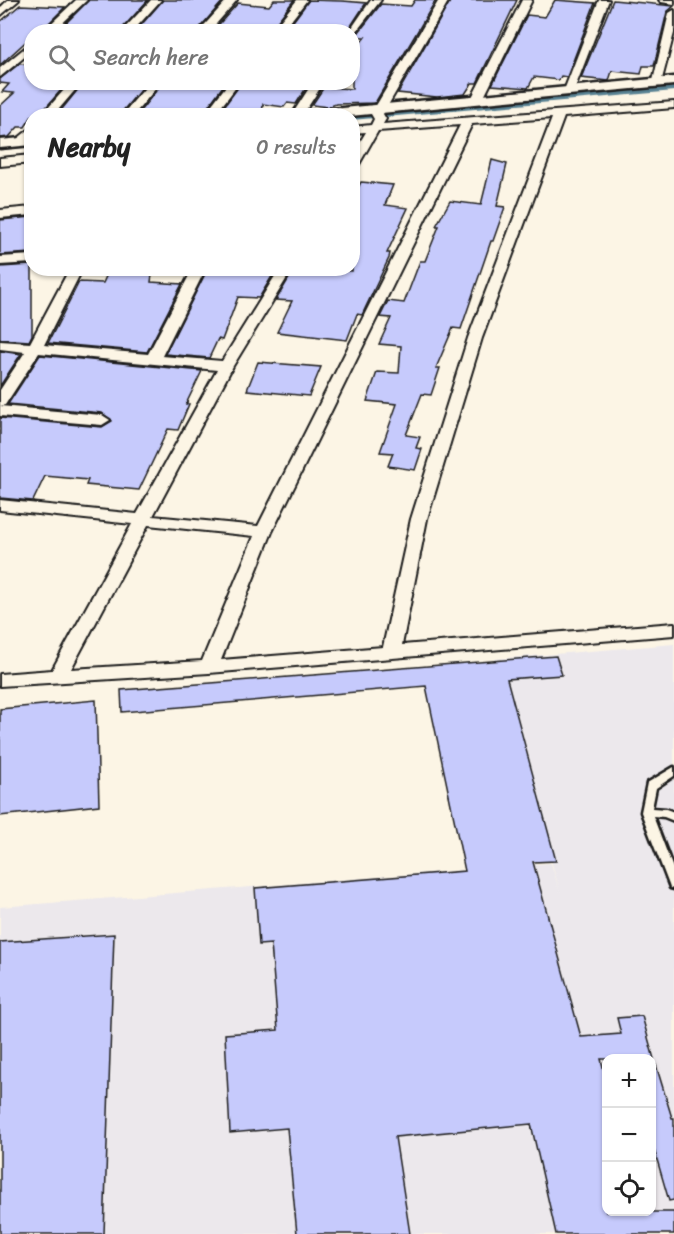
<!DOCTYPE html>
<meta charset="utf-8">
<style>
body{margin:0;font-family:Sriracha,sans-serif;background:#f6f6f6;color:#222}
.controls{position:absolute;right:18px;bottom:18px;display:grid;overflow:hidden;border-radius:12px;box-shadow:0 2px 4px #0004}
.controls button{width:54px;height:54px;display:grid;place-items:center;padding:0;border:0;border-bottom:2px solid #e0e0e0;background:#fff;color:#222;font:30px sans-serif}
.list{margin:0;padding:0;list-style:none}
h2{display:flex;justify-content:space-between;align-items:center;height:78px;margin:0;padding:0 24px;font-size:26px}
h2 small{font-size:20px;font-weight:400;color:#767676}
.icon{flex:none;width:33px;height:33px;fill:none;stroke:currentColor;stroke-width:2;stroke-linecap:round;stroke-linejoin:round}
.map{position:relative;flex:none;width:674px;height:1234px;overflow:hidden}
.search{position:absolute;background:#fff;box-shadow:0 2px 4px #0004;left:24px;top:24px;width:336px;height:66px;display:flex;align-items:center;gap:15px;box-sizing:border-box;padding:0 21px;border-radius:24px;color:#767676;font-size:22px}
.panel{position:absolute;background:#fff;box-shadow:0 2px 4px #0004;left:24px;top:108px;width:336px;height:168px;border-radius:24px}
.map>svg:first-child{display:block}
.built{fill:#ece8ec;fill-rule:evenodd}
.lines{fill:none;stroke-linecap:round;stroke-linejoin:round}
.stream{stroke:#598293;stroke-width:4}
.building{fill:#c6cafc;stroke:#1c1c1c;stroke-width:1.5}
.service-casing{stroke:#1c1c1c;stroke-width:5}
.minor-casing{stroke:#1c1c1c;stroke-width:4}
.tertiary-casing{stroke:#1c1c1c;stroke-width:5}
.service{fill:#fcf5e5;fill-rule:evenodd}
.minor{fill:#fcf5e5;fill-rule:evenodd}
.tertiary{fill:#fcf5e5;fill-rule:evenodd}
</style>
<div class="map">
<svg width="674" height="1234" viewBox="0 0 674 1234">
<rect width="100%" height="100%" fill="#fcf5e5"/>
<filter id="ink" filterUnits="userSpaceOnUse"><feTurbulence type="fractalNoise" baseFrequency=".0167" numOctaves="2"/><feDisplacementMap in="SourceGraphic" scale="12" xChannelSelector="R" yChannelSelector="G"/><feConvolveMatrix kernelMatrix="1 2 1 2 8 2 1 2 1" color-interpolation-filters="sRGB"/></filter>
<g filter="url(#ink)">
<path class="built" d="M674 644V1234H0V907L551 863 560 892 494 659ZM606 1058H652V1212H606Z"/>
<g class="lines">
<g class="stream">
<polyline points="352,118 674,89"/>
<polyline points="0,148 32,145"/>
</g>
</g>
<g class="building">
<polygon points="89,0 148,0 119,32 57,32"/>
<polygon points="163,0 214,0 223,1 196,32 135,32"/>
<polygon points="274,0 294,0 269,32 212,32 238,3 269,6"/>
<polygon points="309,0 343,1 366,3 347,32 285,32"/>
<polygon points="415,0 436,0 375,103 336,104 328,107 312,105 324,87 352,89 352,54 365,37 355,37 381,4 411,6"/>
<polygon points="451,0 517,0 477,83 472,83 465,94 437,97 398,93"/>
<polygon points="555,0 595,3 567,77 561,76 559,80 534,77 528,88 492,85 527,15 545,17"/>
<polygon points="613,0 674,6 667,12 654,66 643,66 641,74 612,71 609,81 581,78"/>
<polygon points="20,5 65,7 40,32 32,32 32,36 0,65 0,22"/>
<polygon points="19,64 32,65 32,82 68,82 42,112 32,116 25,127 18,127 9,137 0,138 0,106 14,93 2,92 9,84 0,83 0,79"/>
<polygon points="84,82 147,82 121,113 93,110 87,116 58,114"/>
<polygon points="163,82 226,82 201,116 137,115"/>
<polygon points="242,82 304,82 303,85 308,85 296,104 287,103 284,107 263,104 262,116 217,116"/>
<polygon points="492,160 507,164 497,206 505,207 493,241 491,241 461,329 453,328 436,368 440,368 431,395 422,394 406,435 420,437 416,448 422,449 415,470 388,466 393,453 380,452 397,404 367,401 377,372 399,373 401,346 379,344 391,318 380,317 388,301 404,303 420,261 425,261 439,226 436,226 450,201 481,205"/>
<polygon points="361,182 393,185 385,205 408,208 387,253 390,253 389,258 362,315 357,314 347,340 277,332 292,301 276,300 295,268 352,271 352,200"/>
<polygon points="32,217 32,253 0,255 0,220"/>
<polygon points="32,265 32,335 29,341 0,339 0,267"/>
<polygon points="132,268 153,268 151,282 182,284 147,352 48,343 79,282 103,283 108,272 131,273"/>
<polygon points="208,268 277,268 259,298 238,297 222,340 218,339 209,358 165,354"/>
<polygon points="0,351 21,354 0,386"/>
<polygon points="40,355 202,371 186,404 189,404 178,430 168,429 139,490 86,485 88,480 45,476 33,501 0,498 0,418 102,427 112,421 102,413 8,404"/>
<polygon points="258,362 321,367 309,396 247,390"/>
<polygon points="556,656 562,675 507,679 556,861 533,862 581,1037 621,1034 617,1018 642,1016 654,1059 601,1059 606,1079 606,1212 674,1212 674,1234 556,1234 531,1124 395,1137 410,1234 297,1234 287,1128 230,1133 225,1034 278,1030 271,944 259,945 255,888 465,871 426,686 122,712 121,690"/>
<polygon points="96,700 99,805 0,816 0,709"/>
<polygon points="114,934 104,1234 0,1234 0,942"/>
<polygon points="656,1065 672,1118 674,1118 674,1200 669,1201 651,1139 651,1066"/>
</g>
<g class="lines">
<defs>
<polygon id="service" points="674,767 674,776 656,788 652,808 666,809 674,812 674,821 664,817 653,816 674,871 674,889 670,888 669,885 641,812 647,783"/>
<g id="minor">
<polygon points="8,0 19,0 0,16 0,8"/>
<polygon points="76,0 87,0 53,32 42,32"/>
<polygon points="151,0 161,0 132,32 121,32"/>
<polygon points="227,0 237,0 209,32 198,32"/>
<polygon points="297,0 307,0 282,32 271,32"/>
<polygon points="371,0 381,0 352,37 352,32 349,32"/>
<path d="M439 0H449L383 114 386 119 383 124 674 102V108L564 117 482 338 427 519 402 645 674 623V635L209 673 0 686V674L52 670 132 524 0 510V500L137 514 217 370 39 353 5 405 0 406 102 415 110 420 102 425 0 416V390L25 352 0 349V341L30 343 70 268H83L44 345 148 354 193 268H206L162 356 222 361 280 268H293L233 366 153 516 258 526 460 125 378 131 358 166 352 169V155L366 132 352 133V127L371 125 374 119 371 114ZM552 118 468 338 411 519 383 647 221 660 272 532 472 124ZM148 525 254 536 202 661 71 669Z"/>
<polygon points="522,0 532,0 482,101 472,103 470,101"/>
<polygon points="599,0 609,0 573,93 564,95 563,93"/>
<polygon points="659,0 674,0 674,4 661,2"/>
<polygon points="674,10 674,33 661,83 652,85 669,13"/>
<polygon points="32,42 32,51 0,77 0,68"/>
<polygon points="71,82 82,82 53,116 41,116"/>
<polygon points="150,82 161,82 133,116 121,116"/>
<polygon points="229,82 240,82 214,116 203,116"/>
<polygon points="313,82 324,82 302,116 291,116"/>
<polygon points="32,127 32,137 24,144 16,144 16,140"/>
<polygon points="32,155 32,163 0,166 0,158"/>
<polygon points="32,207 32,215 0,218 0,210"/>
<polygon points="32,255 32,263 0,265 0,257"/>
</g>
<g id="tertiary">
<polygon points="674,77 674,85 350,116 293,116 300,112"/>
<polygon points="32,137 32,145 0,148 0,140"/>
</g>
</defs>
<use href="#service" class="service-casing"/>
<use href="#minor" class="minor-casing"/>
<use href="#tertiary" class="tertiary-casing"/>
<use href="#service" class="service"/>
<use href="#minor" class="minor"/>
<use href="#tertiary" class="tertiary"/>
</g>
</g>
</svg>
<div class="controls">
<button>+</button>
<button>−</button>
<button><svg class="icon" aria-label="locate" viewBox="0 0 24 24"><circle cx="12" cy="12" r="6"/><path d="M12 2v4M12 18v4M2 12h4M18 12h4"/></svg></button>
</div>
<div class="search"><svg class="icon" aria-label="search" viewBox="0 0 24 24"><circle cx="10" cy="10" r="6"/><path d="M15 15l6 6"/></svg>Search here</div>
<section class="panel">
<h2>Nearby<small>0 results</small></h2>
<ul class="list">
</ul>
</section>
</div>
